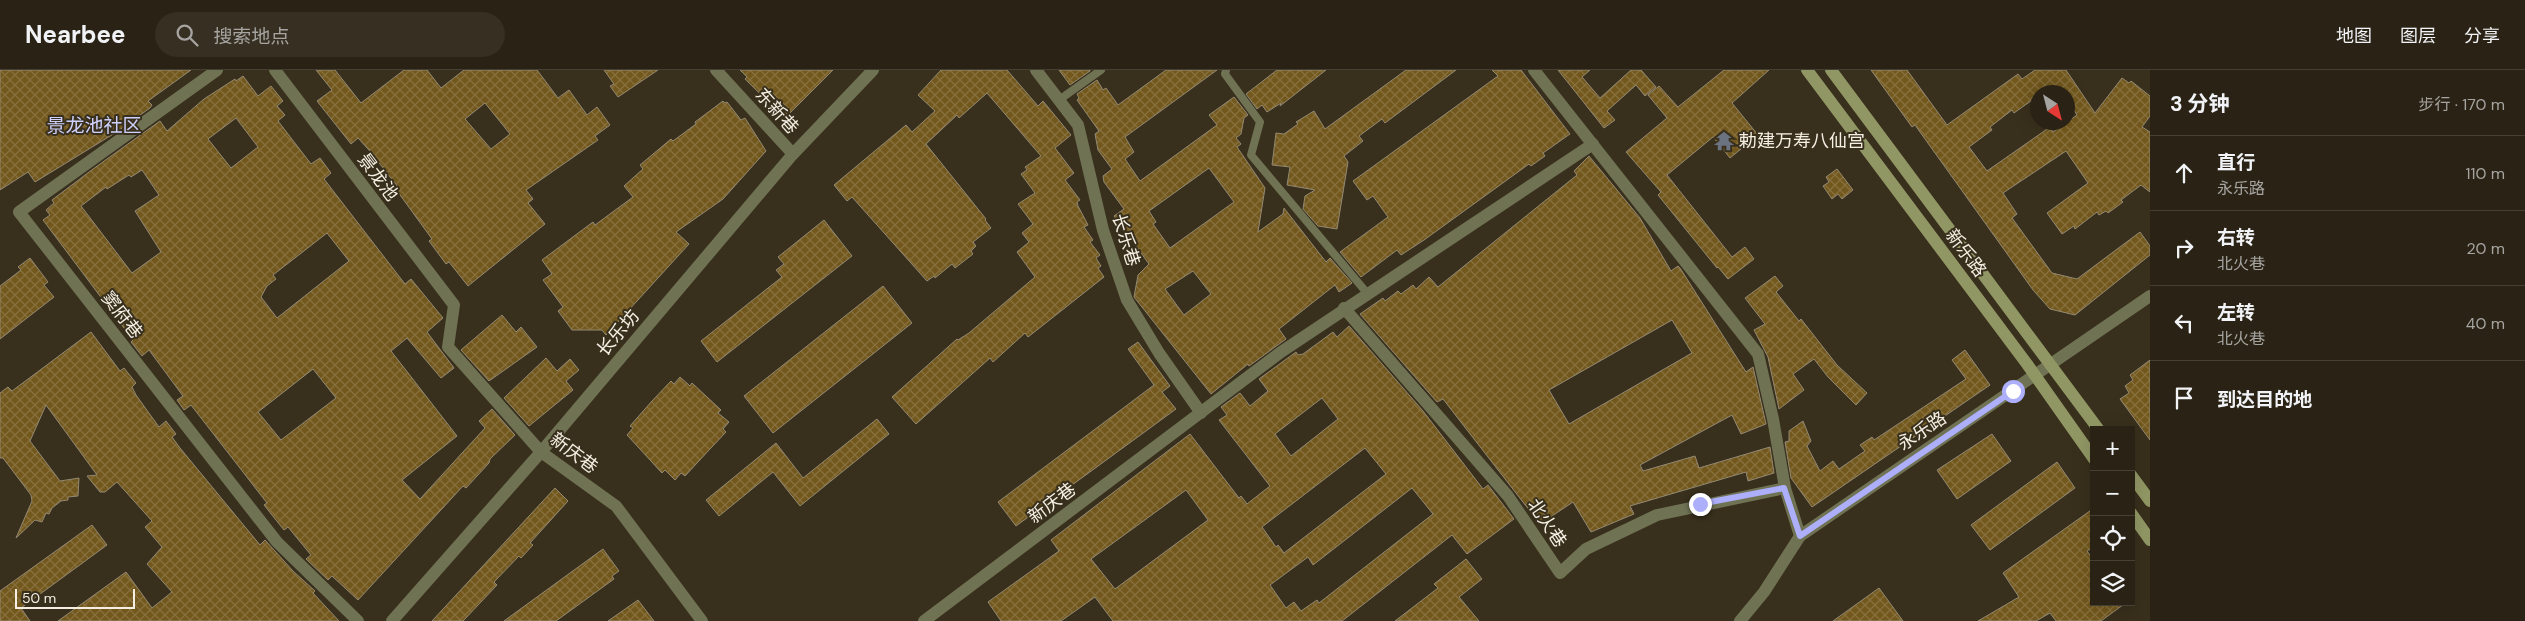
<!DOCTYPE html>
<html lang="zh">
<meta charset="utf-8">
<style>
body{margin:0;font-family:"DM Sans","Noto Sans SC",sans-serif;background:#362f22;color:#f1f3f6}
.controls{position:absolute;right:15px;bottom:15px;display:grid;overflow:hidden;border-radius:0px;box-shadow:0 5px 20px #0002}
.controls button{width:45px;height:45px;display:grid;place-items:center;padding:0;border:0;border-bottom:1px solid #464034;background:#2a2315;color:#f1f3f6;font:25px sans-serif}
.compass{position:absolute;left:2030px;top:15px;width:45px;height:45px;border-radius:50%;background:#2a2315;box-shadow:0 5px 20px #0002;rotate:144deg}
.scale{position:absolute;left:15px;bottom:12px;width:120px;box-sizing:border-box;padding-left:5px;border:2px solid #f5efe3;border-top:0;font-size:14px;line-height:18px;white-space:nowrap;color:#f5efe3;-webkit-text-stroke:4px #382f1c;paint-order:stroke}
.stop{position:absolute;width:15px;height:15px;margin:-11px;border:4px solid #adaffb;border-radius:50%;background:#fff}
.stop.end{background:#adaffb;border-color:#fff;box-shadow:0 1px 5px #0008}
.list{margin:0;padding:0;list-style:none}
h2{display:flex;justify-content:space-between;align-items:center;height:65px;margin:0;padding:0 20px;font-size:21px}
h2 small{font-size:16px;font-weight:400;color:#a5a4a0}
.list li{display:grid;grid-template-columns:32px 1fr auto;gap:15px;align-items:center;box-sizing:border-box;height:75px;padding:0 20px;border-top:1px solid #464034}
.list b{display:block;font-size:19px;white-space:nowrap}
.list p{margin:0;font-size:16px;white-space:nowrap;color:#a5a4a0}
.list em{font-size:16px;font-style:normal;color:#a5a4a0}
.icon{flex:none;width:28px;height:28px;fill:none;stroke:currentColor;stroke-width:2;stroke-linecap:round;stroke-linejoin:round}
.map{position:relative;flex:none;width:2150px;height:551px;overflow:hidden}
header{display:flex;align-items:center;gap:30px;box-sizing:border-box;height:70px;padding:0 25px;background:#2a2315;border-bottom:1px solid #464034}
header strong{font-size:24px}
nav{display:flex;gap:28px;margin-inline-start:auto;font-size:18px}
.search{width:350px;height:45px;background:#362f22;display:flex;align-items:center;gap:12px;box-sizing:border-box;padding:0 18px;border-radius:28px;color:#a5a4a0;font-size:19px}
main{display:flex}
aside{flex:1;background:#2a2315}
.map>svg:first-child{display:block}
.building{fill:url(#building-cross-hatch);stroke:#938973;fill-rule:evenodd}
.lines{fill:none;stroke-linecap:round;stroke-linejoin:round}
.service{stroke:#6f7253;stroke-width:8}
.minor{stroke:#6f7253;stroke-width:12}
.tertiary{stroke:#6f7253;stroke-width:12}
.secondary{stroke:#919764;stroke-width:12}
.route{stroke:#adaffb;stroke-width:6}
.labels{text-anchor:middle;stroke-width:4;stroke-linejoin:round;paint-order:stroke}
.street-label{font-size:18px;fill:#f5efe3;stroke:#382f1c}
.poi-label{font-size:18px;fill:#f5efe3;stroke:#382f1c;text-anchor:start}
.neighbourhood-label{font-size:19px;fill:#ced1fc;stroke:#382f1c}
</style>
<header>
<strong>Nearbee</strong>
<div class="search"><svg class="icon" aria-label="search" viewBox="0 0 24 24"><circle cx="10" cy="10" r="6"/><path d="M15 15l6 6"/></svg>搜索地点</div>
<nav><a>地图</a><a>图层</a><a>分享</a></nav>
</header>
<main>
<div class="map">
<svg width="2150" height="551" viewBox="0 0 2150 551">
<defs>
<pattern id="building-cross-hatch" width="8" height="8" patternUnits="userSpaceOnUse" patternTransform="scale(1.25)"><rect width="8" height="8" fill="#72581c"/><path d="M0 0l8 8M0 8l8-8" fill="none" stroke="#87703d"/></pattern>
</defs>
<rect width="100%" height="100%" fill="#382f1c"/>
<g class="building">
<polygon points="0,0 191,0 148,31 152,35 150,38 115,63 35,112 28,102 0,120"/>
<path d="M316 0H335L361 33 404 0H427L441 18 464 0H537L558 28 569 20 587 45 597 37 610 55 595 66 598 70 526 120 533 129 528 133 545 154 468 216 449 192 446 194 429 171 432 169 395 118 398 117 369 80 358 68 351 74 317 31 332 20ZM485 33 510 64 491 79 465 49Z"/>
<polygon points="604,0 658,0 618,27 610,16 614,14"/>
<polygon points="740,0 833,0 785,48 745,9 747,7"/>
<polygon points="941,0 1007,0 1038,36 1043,31 1071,65 1055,78 1074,103 1065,110 1080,130 1077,132 1078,136 1088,155 1084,157 1093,170 1090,172 1100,185 1096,188 1101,196 1098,198 1104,207 1028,267 1025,263 993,292 990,288 916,354 892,327 957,269 958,270 969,263 1035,207 1017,182 1029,172 1022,163 1033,154 1018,134 1035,123 1021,104 1027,100 1025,97 1041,86 987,23 959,48 957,45 926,74 986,149 985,150 991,158 973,172 976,176 971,181 973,184 955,198 952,194 935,208 934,206 927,211 852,127 847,131 834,115 906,55 912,62 935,41 918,25"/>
<polygon points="1059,0 1090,0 1090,1 1070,15"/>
<path d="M1166 0H1217L1125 67 1134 82 1125 89 1140 111 1217 55 1209 45 1234 27 1248 45 1244 48 1241 64 1236 68 1241 74 1237 77 1265 118 1258 162 1283 144 1284 138 1326 192 1330 188 1352 213 1339 222 1335 215 1279 259 1286 269 1249 296 1248 294 1211 324 1134 227 1138 205 1149 194 1114 146 1124 139 1104 112 1103 106 1112 99 1098 80 1095 64 1099 61 1077 30 1079 28 1077 24 1097 10 1103 20 1106 18 1118 35ZM1209 98 1234 132 1170 178 1153 154 1156 152 1149 141ZM1193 201 1211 224 1184 245 1165 219Z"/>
<polygon points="1277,0 1326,0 1280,36 1281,33 1267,42 1262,35 1257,39 1246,24"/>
<polygon points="1406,0 1456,0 1385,53 1382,49 1359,66 1363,71 1344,86 1348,92 1337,159 1318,156 1303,139 1305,126 1315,120 1287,115 1290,97 1272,95 1276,63 1284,64 1298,54 1296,52 1314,41 1325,59"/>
<polygon points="1492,0 1521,0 1570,64 1543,83 1545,86 1531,96 1529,94 1424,170 1401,185 1397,180 1361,207 1340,182 1388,147 1373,126 1367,130 1353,111 1498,6"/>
<polygon points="1558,0 1590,0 1582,7 1600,28 1631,0 1641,0 1656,17 1645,26 1636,15 1607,41 1615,50 1604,58"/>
<polygon points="1724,0 1769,0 1732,33 1758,65 1730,88 1713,67 1667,105 1732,187 1745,177 1754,189 1728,209 1718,197 1717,198 1658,125 1661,122 1626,82 1667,48 1648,25 1659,16 1678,37"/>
<path d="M1871 0H1907L1947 55 2018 4 2022 9 2035 0H2066L2095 43 2122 8 2129 13 2131 11 2150 26V46L2142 57 2150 62V122L2141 115 2121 130 2123 132 2108 143 2106 141 2099 145 2097 142 2075 159 2074 156 2062 164 2047 143 2088 113 2066 81 2003 123 2017 144 2012 148 2052 203 2077 209 2140 162 2150 176V185L2075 245 2050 239 2033 220 1915 55 1912 57ZM2038 22H2068V30L2077 45 2053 62 2050 57 1987 101 1969 77 1992 60 1990 57 2012 40 2014 43 2038 26Z"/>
<path d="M243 6 258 26 271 16 283 31 277 36 285 45 278 51 311 94 320 88 331 103 324 109 405 214 411 209 443 248 427 262 454 298 441 308 407 268 391 281 457 366 402 410 420 429 485 358 479 351 492 339 515 365 490 389 489 393 466 418 463 416 358 530 332 506 328 510 306 489 311 485 288 457 284 460 264 435 267 433 191 335 184 340 177 330 183 326 149 280 142 286 131 272 133 270 43 150 50 145 46 140 54 133 52 130 93 99 160 51 167 61 204 29 235 9 236 11ZM236 48 258 77 231 98 208 69ZM142 100 159 125 135 141 161 182 132 203 81 136 106 117 107 119 129 105 131 107ZM327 163 349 191 277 248 261 227 267 216 276 209 273 205ZM313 299 336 328 281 370 258 342Z"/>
<polygon points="723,31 725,33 727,32 741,50 745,48 766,81 723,129 676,162 689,174 606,265 602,260 572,260 558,241 563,237 543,210 552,204 542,190 593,152 595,155 633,127 624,116 643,99 640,95 671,69 673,71 696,54 695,52"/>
<path d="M1589 86 1640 148 1671 201 1678 196 1680 198 1746 302 1753 297 1766 354 1741 364 1732 345 1640 395 1643 401 1695 386 1699 398 1770 377 1774 403 1748 411 1746 402 1630 436 1634 444 1591 462 1573 432 1540 454 1443 329 1437 332 1360 244 1383 228 1385 231 1398 221 1401 224 1413 215 1416 219 1429 207 1438 217 1577 105 1574 101ZM1672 250 1692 283 1569 354 1549 320Z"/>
<polygon points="1837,99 1853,120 1842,129 1838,124 1832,129 1823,116 1829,112 1826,107"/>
<polygon points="824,150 852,186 717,292 701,271 782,207 776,200 784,194 778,187"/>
<polygon points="30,188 48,212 44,215 54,227 0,269 0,216 21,200 18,197"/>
<polygon points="1775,206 1783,216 1776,222 1799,251 1801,249 1837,295 1867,323 1856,335 1828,307 1814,289 1793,304 1804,320 1779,339 1768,287 1754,260 1765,254 1745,228"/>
<polygon points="883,216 912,253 773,363 744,326"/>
<polygon points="502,245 516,262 521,257 537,277 489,311 461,280"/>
<path d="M1349 256 1423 341 1483 419 1488 415 1514 449 1467 484 1452 465 1342 551H1113L1095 527 1061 551H1001L988 532 1059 481 1051 470 1190 364 1239 428 1241 426 1247 434 1270 416 1219 350 1227 345 1221 337 1240 323 1250 336 1268 321 1259 309 1296 282 1298 285 1303 284 1333 262 1337 267ZM1322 328 1338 349 1291 386 1275 364ZM1365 378 1386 404 1284 483 1278 475 1276 477 1262 457ZM1412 418 1433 444 1319 533 1317 530 1301 541 1294 532 1286 538 1270 515 1308 487 1313 495ZM1186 420 1208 450 1115 519 1091 489Z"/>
<polygon points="91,262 120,301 124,298 136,313 132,317 136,325 159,357 166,351 176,364 172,367 180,378 260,475 265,470 293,501 315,521 313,523 339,551 58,551 126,502 152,538 172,522 147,494 162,477 145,457 152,451 117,412 105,422 100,422 87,406 97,405 46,335 30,371 60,411 79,408 78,426 68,427 68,430 61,431 52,438 49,444 46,443 42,452 35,450 16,468 32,431 31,425 3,388 0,388 0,323 8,317 12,321"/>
<polygon points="1138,272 1170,316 1162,322 1176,339 1016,456 998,432 1154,315 1128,279"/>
<polygon points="1965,280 1990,315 1812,437 1791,408 1785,372 1789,371 1789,361 1803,351 1811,371 1807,376 1820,401 1833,391 1839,399 1865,381 1860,375 1872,367 1874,370 1966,309 1952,290"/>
<polygon points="546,288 557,301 570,289 579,300 566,311 573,320 529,356 504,328"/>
<polygon points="2150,290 2150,370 2120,329 2129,323 2125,316 2133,310 2130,305"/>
<polygon points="680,307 690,316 692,313 721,340 718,343 729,352 723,359 726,362 710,379 685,406 681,403 675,410 665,400 662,403 627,365 633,358 630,356 652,331 671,311 674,314"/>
<polygon points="877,349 889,364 800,436 773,402 719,446 706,430 776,373 803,408"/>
<polygon points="1992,364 2011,391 1957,429 1937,400"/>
<polygon points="2057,392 2075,418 1990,480 1971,455"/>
<polygon points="555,418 568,431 530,473 533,475 521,488 519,486 494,512 497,515 463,551 432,551"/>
<polygon points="2094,438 2094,477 2087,481 2094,491 2094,532 2127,532 2101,551 2056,551 2050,543 2036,551 1978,551 2019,527 2003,503"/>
<polygon points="92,455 107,475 21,538 30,551 0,551 0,521"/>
<polygon points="603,479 619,501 612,506 614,509 556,551 504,551"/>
<polygon points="1466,489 1482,509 1459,527 1479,551 1395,551 1438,518 1434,514"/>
<polygon points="1879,518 1903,551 1833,551"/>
<polygon points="638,530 654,551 608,551"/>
</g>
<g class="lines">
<g class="service">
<polyline points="1226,0 1225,4 1260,52 1251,85 1367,223"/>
<polyline points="1059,30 1101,0"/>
</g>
<g class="minor">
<polyline points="217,0 19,142 277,472 358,551"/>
<polyline points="716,0 793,84"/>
<polyline points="1036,0 1078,55 1103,160 1127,230 1159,283 1201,343"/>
<polyline points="1534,0 1758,284 1773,349 1785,418 1800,466"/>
<polyline points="1344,238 1508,426 1560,503 1586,479 1657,445 1785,418"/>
</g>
<g class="tertiary">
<polyline points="275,0 454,235 448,277 541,382 616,436 702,551"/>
<polyline points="392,551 541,382 793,84 873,0"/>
<polyline points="924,551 1281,282 1593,74"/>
<polyline points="1740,551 1764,522 1800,466 2150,226"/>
</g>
<g class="secondary">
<polyline points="1807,0 2027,294 2094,389"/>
<polyline points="1831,0 2099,360"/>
<polyline points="2131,405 2150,431"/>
<polyline points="2131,443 2150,470"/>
</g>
</g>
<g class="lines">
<polyline class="route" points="1700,434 1784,418 1800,466 2013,321"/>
</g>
<defs>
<symbol id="temple-bare" viewBox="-9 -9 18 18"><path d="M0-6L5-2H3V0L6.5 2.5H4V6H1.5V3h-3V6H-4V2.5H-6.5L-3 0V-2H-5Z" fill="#6b7280" stroke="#382f1c" stroke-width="2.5" paint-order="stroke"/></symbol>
</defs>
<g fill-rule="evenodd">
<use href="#temple-bare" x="1710" y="57" width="28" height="28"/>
</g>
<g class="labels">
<g class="street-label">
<text transform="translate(777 41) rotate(48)" y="6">东新巷</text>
<text transform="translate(378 107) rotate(53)" y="6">景龙池</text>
<text transform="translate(1126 170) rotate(73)" y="6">长乐巷</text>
<text transform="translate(1966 183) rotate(53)" y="6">新乐路</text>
<text transform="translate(122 245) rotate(52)" y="6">窦府巷</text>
<text transform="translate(618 263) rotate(-50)" y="6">长乐坊</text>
<text transform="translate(1922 361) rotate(-34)" y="6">永乐路</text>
<text transform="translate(574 383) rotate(37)" y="6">新庆巷</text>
<text transform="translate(1052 433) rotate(-37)" y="6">新庆巷</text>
<text transform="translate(1547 453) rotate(56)" y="6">北火巷</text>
</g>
<g class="poi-label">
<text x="1739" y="77">勅建万寿八仙宫</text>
</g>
<g class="neighbourhood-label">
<text x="94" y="62">景龙池社区</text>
</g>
</g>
</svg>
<div class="controls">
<button>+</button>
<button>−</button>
<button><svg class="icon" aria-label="locate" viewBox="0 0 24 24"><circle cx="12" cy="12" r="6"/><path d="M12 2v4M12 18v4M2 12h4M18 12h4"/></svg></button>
<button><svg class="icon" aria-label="layers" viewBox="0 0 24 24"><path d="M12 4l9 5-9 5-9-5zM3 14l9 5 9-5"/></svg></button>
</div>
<svg class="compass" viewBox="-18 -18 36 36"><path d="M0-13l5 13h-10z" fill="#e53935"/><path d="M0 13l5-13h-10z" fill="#a5a4a0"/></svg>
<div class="scale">50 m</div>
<div class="stop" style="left:2013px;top:321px"></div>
<div class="stop end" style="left:1700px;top:434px"></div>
</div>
<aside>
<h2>3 分钟<small>步行 · 170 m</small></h2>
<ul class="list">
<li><svg class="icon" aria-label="ahead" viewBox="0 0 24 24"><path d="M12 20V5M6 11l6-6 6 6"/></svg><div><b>直行</b><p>永乐路</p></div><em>110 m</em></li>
<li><svg class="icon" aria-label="right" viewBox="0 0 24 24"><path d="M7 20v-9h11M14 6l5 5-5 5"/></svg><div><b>右转</b><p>北火巷</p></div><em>20 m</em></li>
<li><svg class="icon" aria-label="left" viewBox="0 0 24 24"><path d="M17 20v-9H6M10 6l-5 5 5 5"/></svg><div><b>左转</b><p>北火巷</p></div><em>40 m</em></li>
<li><svg class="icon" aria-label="arrive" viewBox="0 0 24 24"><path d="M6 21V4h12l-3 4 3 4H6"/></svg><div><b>到达目的地</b></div></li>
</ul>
</aside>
</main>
